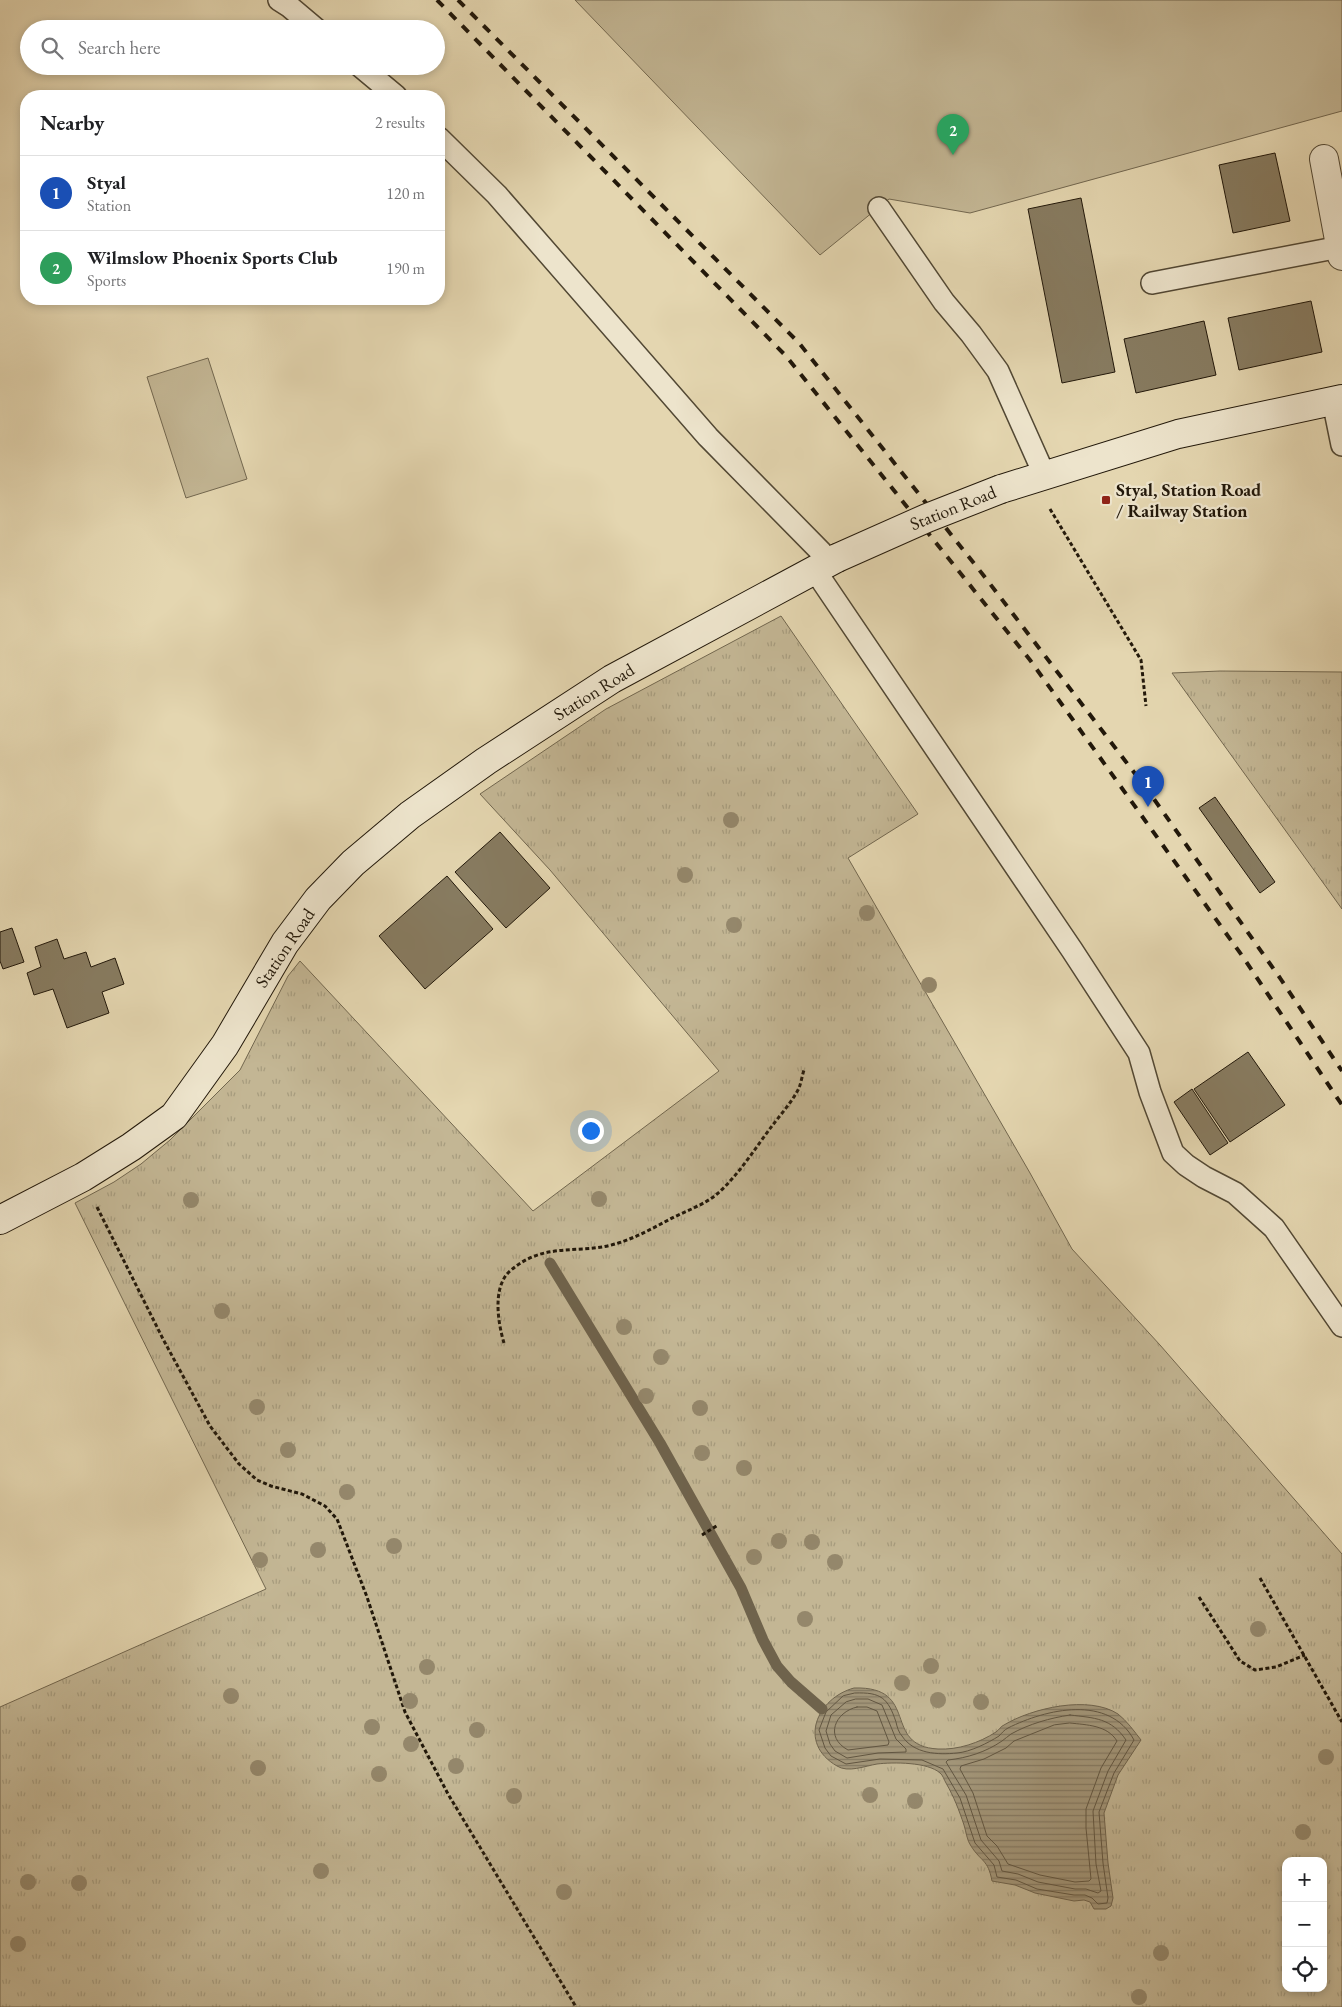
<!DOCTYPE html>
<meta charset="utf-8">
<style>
body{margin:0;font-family:"EB Garamond",serif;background:#f6f6f6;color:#202124}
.controls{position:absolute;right:15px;bottom:15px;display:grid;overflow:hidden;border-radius:10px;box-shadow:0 2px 8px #0003}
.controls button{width:45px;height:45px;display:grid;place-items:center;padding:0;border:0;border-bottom:1px solid #e0e0e0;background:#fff;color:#202124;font:25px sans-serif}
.you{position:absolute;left:590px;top:1130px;width:18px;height:18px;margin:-12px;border:4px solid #fff;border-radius:50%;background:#1a73e8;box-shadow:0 0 0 8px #1a73e833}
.badge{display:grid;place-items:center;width:32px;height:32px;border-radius:50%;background:#0f766e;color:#fff;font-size:16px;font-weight:700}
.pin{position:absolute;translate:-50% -41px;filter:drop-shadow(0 1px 2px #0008)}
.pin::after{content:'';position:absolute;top:26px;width:18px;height:15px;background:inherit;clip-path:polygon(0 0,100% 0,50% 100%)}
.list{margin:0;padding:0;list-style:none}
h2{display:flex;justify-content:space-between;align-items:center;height:65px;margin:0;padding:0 20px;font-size:21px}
h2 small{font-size:16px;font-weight:400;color:#757577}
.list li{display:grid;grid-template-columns:32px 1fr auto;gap:15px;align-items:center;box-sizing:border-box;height:75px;padding:0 20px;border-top:1px solid #e0e0e0}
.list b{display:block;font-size:19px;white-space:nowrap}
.list p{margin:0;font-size:16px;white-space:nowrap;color:#757577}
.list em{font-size:16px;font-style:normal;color:#757577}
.icon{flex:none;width:28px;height:28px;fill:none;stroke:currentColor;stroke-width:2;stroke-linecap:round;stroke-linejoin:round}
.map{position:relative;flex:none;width:1342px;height:2007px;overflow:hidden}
.search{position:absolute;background:#fff;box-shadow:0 2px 8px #0003;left:20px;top:20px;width:425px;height:55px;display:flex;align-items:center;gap:12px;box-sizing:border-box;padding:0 18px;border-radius:28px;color:#757577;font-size:19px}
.panel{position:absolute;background:#fff;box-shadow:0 2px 8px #0003;left:20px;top:90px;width:425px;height:215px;border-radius:20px}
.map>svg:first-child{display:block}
.grass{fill:url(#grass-tufts);stroke:#72674f;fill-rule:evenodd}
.pitch{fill:#c3b694;stroke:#72674f}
.water{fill:url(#water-rules);stroke:#6f634c}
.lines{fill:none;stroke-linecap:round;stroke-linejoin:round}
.shore{stroke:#625641;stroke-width:1}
.stream{stroke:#6f634c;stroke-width:11}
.building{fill:#877b60;stroke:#22180a}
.lane-casing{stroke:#524834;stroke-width:24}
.street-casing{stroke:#524834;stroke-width:30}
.secondary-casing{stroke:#22180a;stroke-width:30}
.path{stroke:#22180a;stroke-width:3;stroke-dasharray:4 2.5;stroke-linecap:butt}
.lane{stroke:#ede4cc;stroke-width:21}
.street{stroke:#ede4cc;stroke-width:28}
.secondary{stroke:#ede4cc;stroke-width:28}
.rail{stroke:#22180a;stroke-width:4;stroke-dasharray:9 9;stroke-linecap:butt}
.secondary-bridge-casing{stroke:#22180a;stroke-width:30;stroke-linecap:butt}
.secondary-bridge{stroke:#ede4cc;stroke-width:28}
.tree{fill:#94876b}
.poi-dot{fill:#8f2418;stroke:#ede4cc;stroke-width:2}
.labels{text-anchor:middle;stroke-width:4.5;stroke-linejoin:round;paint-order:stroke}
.poi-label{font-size:18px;font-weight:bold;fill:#22180a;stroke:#ede4cc;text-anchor:start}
.street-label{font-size:18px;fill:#22180a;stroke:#ede4cc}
</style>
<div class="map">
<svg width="1342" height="2007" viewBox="0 0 1342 2007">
<defs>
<pattern id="grass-tufts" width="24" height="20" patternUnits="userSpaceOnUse" patternTransform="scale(1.25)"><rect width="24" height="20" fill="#c3b694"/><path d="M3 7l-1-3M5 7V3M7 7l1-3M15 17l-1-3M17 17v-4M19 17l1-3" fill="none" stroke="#a79c7e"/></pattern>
<pattern id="water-rules" width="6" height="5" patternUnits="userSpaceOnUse" patternTransform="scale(1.25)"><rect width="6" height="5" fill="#a29578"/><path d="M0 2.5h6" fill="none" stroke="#847961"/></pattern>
</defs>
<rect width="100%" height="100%" fill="#e4d6b0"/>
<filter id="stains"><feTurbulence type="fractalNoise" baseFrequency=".004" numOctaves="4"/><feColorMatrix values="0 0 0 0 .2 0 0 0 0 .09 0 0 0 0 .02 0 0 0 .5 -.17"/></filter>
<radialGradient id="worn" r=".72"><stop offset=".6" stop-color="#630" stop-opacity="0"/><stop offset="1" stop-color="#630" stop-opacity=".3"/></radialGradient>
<g class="grass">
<path d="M781 616 918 814 848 858 1030 1173 1072 1249 1160 1345 1342 1554V2007H0V1707L266 1589 75 1203 114 1182 141 1164 170 1140 240 1070 288 976 300 961 533 1211 719 1071 550 870 480 794 606 709ZM1286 1861H1323V1988H1286Z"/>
<polygon points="1220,671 1342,672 1342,909 1172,673"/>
</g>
<g class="pitch">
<polygon points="575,0 1342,0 1342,111 970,213 889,199 820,255"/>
<polygon points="208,358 247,479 186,498 147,377"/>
</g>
<path class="water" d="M854 1688C921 1686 881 1746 938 1749 958 1750 979 1743 996 1732 999 1730 1001 1726 1004 1725 1032 1708 1089 1695 1118 1714 1127 1721 1134 1731 1141 1740L1118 1775 1104 1813 1108 1863 1113 1898 1111 1906 1106 1909H1094L1090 1902 1084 1900 1074 1901 1035 1893 1015 1885 992 1881C988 1859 981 1862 971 1846 967 1841 966 1831 964 1825 959 1810 954 1797 946 1783 944 1780 943 1775 940 1773 928 1762 893 1762 877 1764 865 1766 848 1773 837 1766 797 1743 817 1698 854 1688Z"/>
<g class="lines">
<g class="shore">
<path d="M855 1693C881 1692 888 1698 896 1722 897 1727 899 1733 902 1736 914 1754 938 1755 957 1753 970 1752 988 1743 999 1736 1002 1733 1004 1730 1008 1728 1046 1709 1109 1694 1134 1740L1114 1773 1099 1812 1103 1863 1108 1898 1107 1903 1098 1904 1092 1898 1085 1895H1074L1037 1889 1016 1880 997 1877 994 1865 975 1843 960 1798 943 1769 922 1760 880 1759 846 1764 831 1756 825 1748 819 1730 826 1712 843 1696Z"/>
<polygon points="856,1699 868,1699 882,1705 896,1739 906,1749 906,1752 878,1753 847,1758 835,1751 830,1744 826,1731 831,1715 846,1702"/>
<path d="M857 1707H867L877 1711 889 1742 888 1745 848 1750C824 1737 835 1712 857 1707Z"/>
<path d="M1070 1715C1095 1718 1111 1718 1126 1740L1108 1771 1093 1811 1096 1864 1101 1891 1098 1893 1086 1889H1075L1038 1882 1018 1874 1002 1871 999 1861 981 1840 966 1795 946 1762 948 1760C967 1758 986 1752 1002 1741 1005 1739 1008 1736 1011 1734 1029 1724 1050 1718 1070 1715Z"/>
<path d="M1070 1723C1087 1725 1107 1725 1117 1741L1101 1768 1086 1809V1828L1091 1879 1089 1881 1075 1882 1040 1875 1008 1864 997 1846 987 1836 973 1793 960 1769 961 1766 984 1759 1006 1748 1014 1741 1054 1725Z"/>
</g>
<polyline class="stream" points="550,1263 660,1443 741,1588 763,1640 777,1666 791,1682 822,1709"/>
</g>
<g class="building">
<polygon points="1275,153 1290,221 1233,233 1219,165"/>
<polygon points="1081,198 1115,372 1062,383 1028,209"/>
<polygon points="1311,301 1322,352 1239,370 1228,318"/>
<polygon points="1204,321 1216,375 1136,393 1124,339"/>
<polygon points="1215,797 1275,882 1260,893 1199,808"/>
<polygon points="500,832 550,888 506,928 455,872"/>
<polygon points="447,876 493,929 425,989 379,936"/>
<polygon points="12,928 24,962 3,969 0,961 0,932"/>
<polygon points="57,939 64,959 86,952 91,967 115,958 124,984 102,992 109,1013 67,1028 53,989 34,995 27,973 41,967 35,947"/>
<polygon points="1248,1052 1285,1105 1230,1142 1194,1089"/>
<polygon points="1192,1089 1228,1143 1210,1155 1174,1102"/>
</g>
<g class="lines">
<defs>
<g id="lane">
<polyline points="279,0 290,7 316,29"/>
<polyline points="360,66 396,96"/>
<polyline points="439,138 497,195 708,437 830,561"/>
<polyline points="879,208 944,302 971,334 998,371 1044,474"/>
<polyline points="1152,283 1340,247"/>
<polyline points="1333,401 1342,445"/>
<polyline points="814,569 1072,950 1139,1053 1150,1092 1173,1153 1186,1165 1204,1177 1235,1193 1274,1228 1342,1326"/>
</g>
<polyline id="street" points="1324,159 1342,256"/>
<g id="secondary">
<polyline points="1001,489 1178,434 1342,399"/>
<polyline points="0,1220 83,1177 131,1147 174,1116 225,1045 285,943 318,899 353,863 410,815 486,761 612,679 837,558"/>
</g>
</defs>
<use href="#lane" class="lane-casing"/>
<use href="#street" class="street-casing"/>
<use href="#secondary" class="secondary-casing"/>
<g class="path">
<polyline points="1050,509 1141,660 1146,706"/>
<polyline points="97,1207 163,1339 210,1426 239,1464 257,1480 271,1486 302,1494 325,1506 337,1519 367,1597 405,1712 448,1794 576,2007"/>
<path d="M504 1343C498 1323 492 1287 510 1271 544 1241 578 1255 615 1244 636 1238 655 1227 674 1217 689 1210 705 1204 717 1194 738 1176 756 1147 772 1126 781 1114 792 1102 799 1088 801 1083 802 1076 804 1070"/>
<polyline points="702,1535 718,1525"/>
<polyline points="1260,1578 1342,1722"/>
<polyline points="1199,1597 1240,1661 1255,1670 1276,1667 1305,1655"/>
</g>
<use href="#lane" class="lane"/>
<use href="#street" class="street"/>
<use href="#secondary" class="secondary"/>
<g class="rail">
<polyline points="437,0 786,356 1030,660 1243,957 1342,1105"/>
<polyline points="458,0 799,343 984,576 1149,792 1280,978 1342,1071"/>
</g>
<defs>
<polyline id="secondary-bridge" points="837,558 927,518 1001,489"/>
</defs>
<use href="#secondary-bridge" class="secondary-bridge-casing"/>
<use href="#secondary-bridge" class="secondary-bridge"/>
</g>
<g class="tree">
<circle cx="731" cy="820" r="8"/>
<circle cx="685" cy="875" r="8"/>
<circle cx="867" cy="913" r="8"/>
<circle cx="734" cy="925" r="8"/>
<circle cx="929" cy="985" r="8"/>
<circle cx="599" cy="1199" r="8"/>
<circle cx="191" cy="1200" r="8"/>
<circle cx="222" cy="1311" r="8"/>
<circle cx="624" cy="1327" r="8"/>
<circle cx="661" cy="1357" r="8"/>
<circle cx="646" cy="1396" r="8"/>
<circle cx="257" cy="1407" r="8"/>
<circle cx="700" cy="1408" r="8"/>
<circle cx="288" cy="1450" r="8"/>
<circle cx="702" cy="1453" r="8"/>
<circle cx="744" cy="1468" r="8"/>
<circle cx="347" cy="1492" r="8"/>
<circle cx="779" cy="1541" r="8"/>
<circle cx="812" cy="1542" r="8"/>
<circle cx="394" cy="1546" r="8"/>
<circle cx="318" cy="1550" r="8"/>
<circle cx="754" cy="1557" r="8"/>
<circle cx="260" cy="1560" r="8"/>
<circle cx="835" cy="1562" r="8"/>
<circle cx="805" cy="1619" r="8"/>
<circle cx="1258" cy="1629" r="8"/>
<circle cx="931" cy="1666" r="8"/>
<circle cx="427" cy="1667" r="8"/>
<circle cx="902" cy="1683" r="8"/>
<circle cx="231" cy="1696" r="8"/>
<circle cx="938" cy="1700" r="8"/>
<circle cx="410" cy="1701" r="8"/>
<circle cx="981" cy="1702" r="8"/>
<circle cx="372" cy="1727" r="8"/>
<circle cx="477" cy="1730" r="8"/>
<circle cx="411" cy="1744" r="8"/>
<circle cx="1326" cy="1757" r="8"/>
<circle cx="456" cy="1766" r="8"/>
<circle cx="258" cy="1768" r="8"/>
<circle cx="379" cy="1774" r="8"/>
<circle cx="870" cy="1795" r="8"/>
<circle cx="514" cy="1796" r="8"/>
<circle cx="915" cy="1801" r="8"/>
<circle cx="1303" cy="1832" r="8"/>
<circle cx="321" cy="1871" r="8"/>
<circle cx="28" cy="1882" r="8"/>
<circle cx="79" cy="1883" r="8"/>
<circle cx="564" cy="1892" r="8"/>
<circle cx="18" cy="1944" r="8"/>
<circle cx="1161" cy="1953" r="8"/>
<circle cx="1139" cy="1997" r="8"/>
</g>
<rect class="poi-dot" x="1101" y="495" width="10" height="10" rx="2.5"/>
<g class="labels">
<g class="poi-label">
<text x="1116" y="496">Styal, Station Road<tspan x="1116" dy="21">/ Railway Station</tspan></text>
</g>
<g class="street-label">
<text transform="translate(953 508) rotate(-22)" y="6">Station Road</text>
<text transform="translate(594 692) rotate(-32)" y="6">Station Road</text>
<text transform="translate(285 948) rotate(-56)" y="6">Station Road</text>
</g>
</g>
<rect width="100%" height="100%" filter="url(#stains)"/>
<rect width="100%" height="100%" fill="url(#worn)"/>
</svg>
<div class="controls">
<button>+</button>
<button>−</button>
<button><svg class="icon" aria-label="locate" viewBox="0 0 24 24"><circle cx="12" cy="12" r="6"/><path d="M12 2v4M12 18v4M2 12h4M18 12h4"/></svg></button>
</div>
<div class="you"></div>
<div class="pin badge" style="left:1148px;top:807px;background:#1a4fb4">1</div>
<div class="pin badge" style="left:953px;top:155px;background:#2e9e5b">2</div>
<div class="search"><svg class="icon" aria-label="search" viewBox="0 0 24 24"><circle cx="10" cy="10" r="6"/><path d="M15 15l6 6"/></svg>Search here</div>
<section class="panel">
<h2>Nearby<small>2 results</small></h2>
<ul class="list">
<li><span class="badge" style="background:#1a4fb4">1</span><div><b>Styal</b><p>Station</p></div><em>120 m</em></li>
<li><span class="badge" style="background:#2e9e5b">2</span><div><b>Wilmslow Phoenix Sports Club</b><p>Sports</p></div><em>190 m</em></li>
</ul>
</section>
</div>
